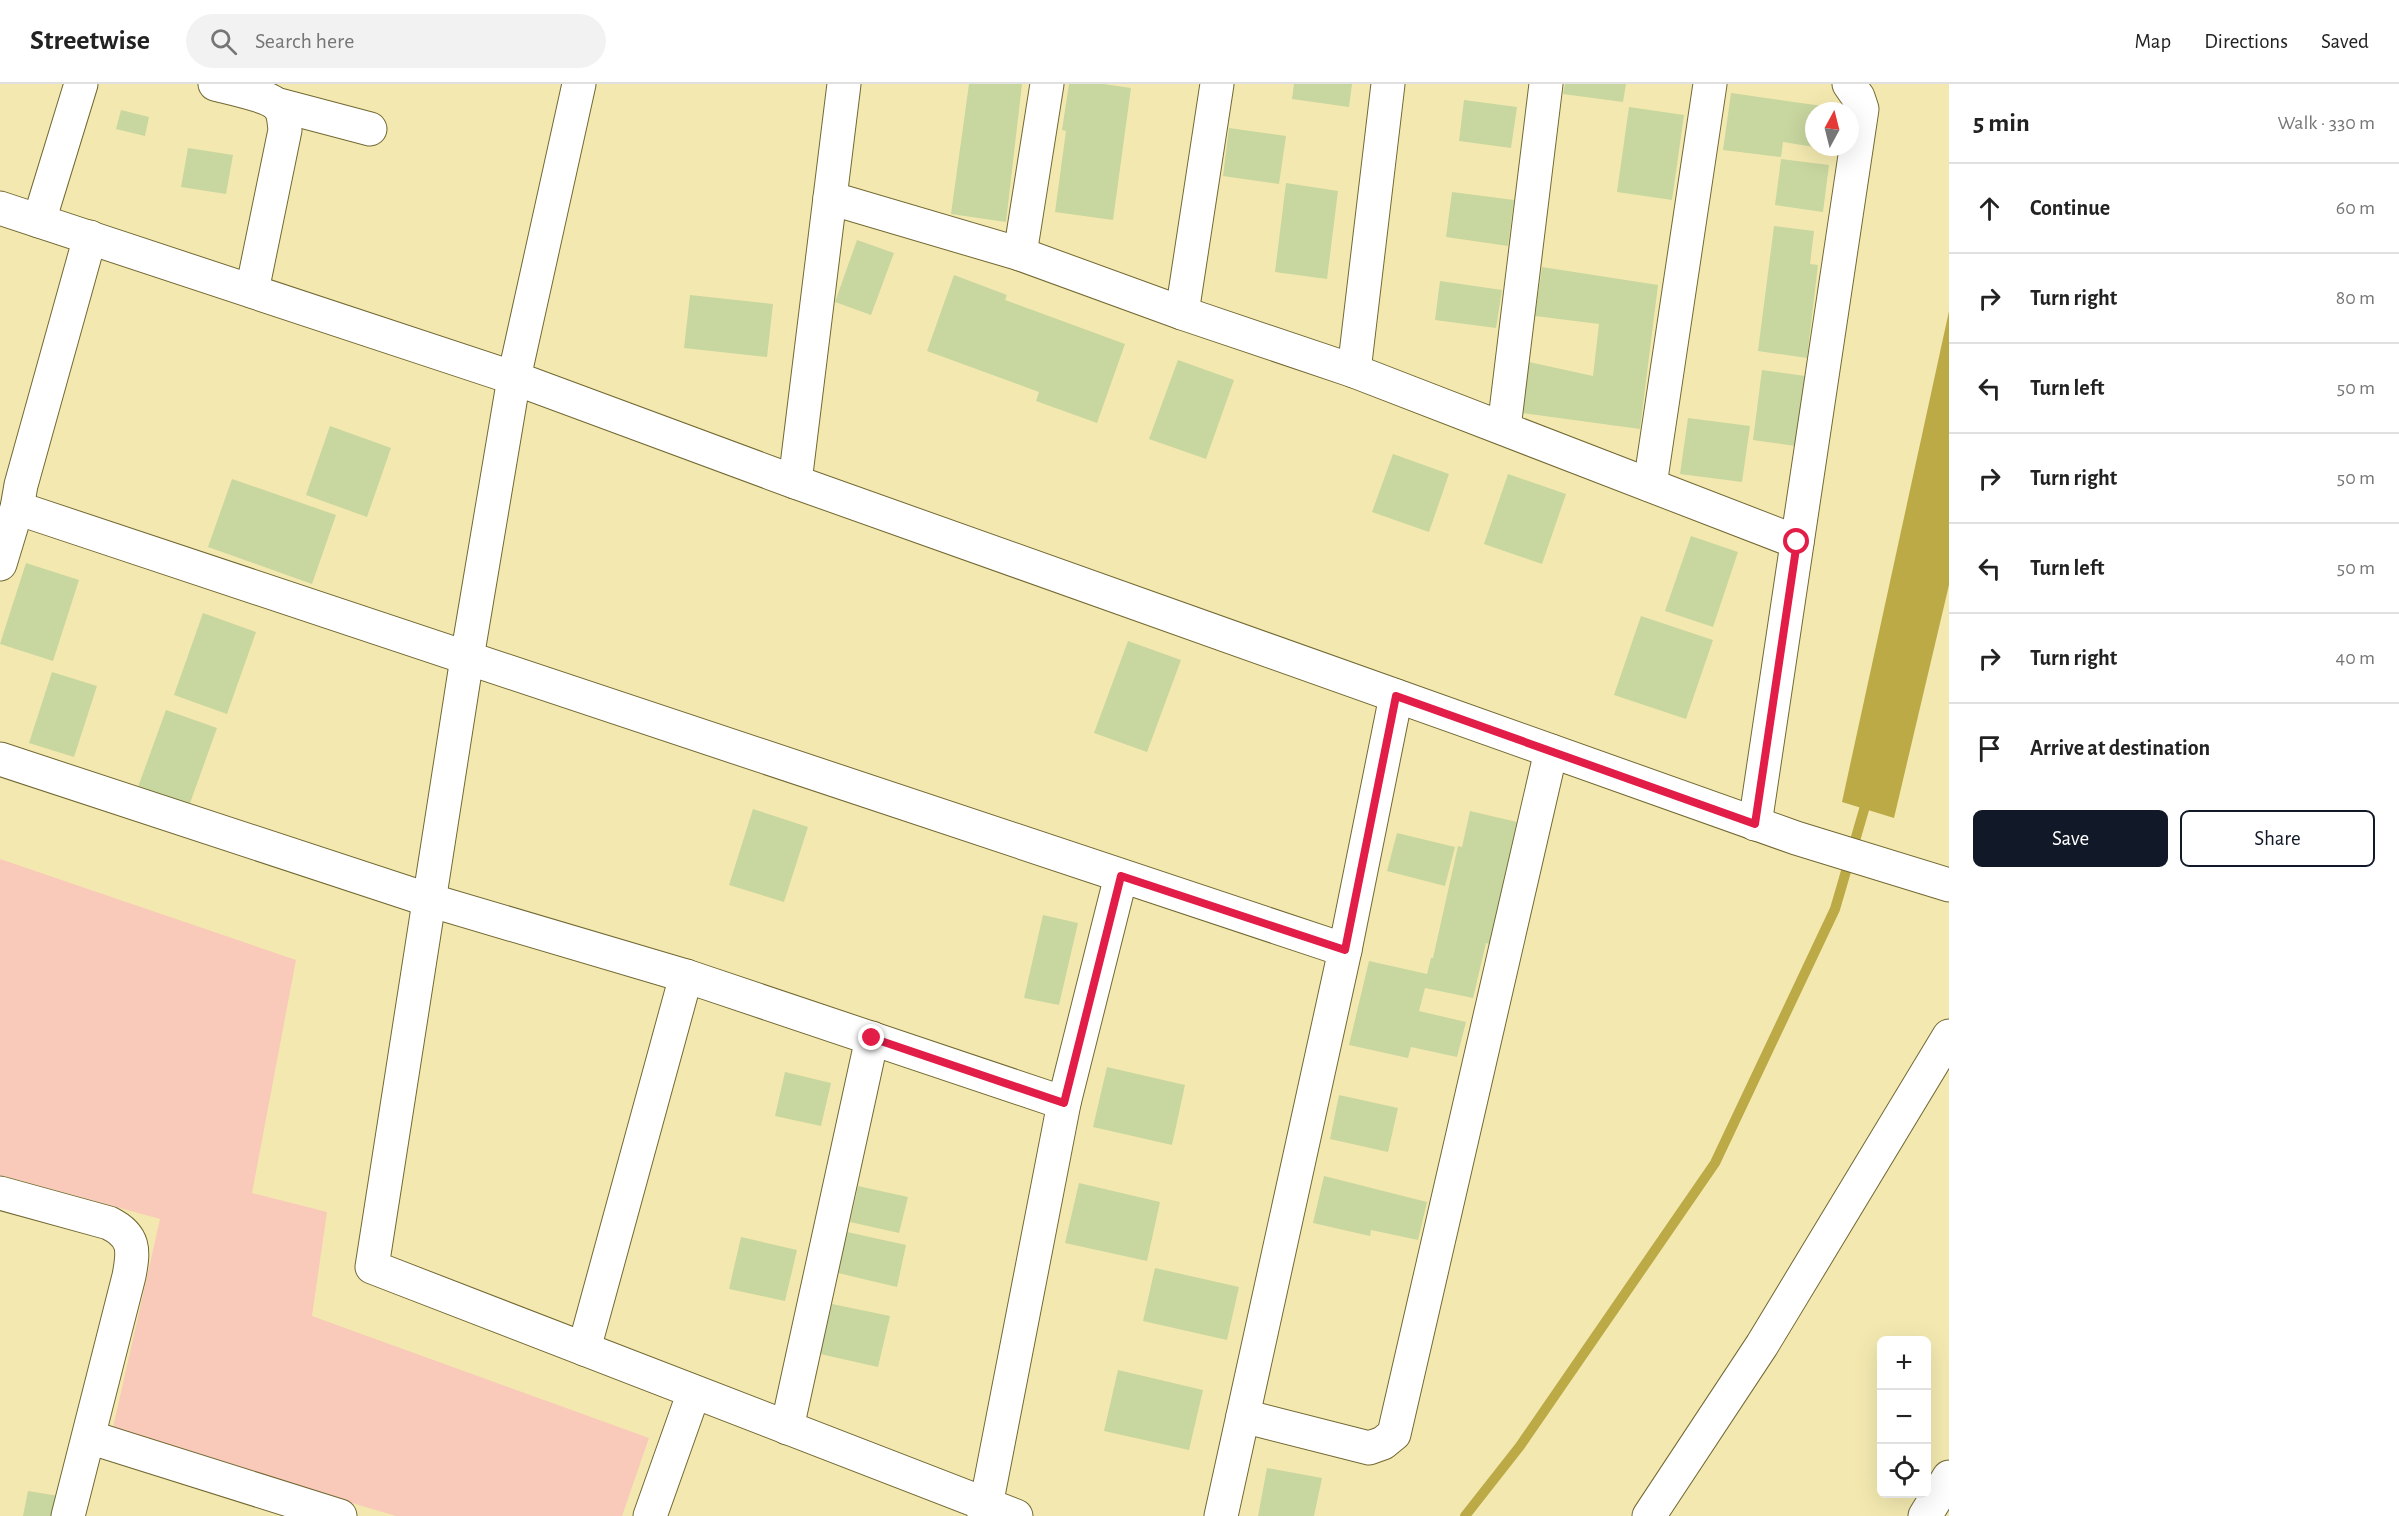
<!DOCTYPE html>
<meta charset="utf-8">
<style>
body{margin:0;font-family:"Alegreya Sans",sans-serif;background:#f2f2f2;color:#222}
.controls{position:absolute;right:18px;bottom:18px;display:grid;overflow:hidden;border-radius:9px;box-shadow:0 6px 24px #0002}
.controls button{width:54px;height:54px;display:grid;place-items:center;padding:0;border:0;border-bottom:2px solid #e0e0e0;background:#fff;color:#222;font:30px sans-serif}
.compass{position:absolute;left:1805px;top:18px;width:54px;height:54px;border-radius:50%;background:#fff;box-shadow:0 6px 24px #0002;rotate:7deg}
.stop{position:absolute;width:18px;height:18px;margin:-14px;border:4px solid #e11d48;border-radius:50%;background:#fff}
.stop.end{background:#e11d48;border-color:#fff;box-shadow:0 2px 6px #0008}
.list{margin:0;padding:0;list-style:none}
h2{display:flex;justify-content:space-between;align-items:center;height:78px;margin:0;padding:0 24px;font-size:26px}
h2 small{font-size:20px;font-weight:400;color:#767676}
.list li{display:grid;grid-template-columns:39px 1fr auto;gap:18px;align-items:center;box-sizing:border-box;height:90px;padding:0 24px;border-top:2px solid #e0e0e0}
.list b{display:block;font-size:22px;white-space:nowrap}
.list em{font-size:20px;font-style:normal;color:#767676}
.actions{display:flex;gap:12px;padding:18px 24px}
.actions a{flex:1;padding:14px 0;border:2px solid #111827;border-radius:9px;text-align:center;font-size:21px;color:#111827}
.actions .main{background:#111827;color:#fff}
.icon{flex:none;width:33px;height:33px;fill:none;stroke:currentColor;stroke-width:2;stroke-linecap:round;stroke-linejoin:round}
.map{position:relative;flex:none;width:1949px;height:1432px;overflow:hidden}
header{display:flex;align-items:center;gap:36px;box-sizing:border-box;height:84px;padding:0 30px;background:#fff;border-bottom:2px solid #e0e0e0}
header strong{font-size:28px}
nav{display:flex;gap:33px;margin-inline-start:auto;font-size:21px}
.search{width:420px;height:54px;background:#f2f2f2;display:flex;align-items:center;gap:15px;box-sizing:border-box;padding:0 21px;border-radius:33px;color:#767676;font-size:22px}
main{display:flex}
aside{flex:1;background:#fff}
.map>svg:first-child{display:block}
.green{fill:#f9c9b9}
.water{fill:#bcaa47}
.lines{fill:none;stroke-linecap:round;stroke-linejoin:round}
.stream{stroke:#bcaa47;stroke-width:10}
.building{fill:#c8d69f}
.minor-casing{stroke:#726833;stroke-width:35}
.tertiary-casing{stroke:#726833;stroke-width:35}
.minor{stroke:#fff;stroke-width:33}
.tertiary{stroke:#fff;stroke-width:33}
.route{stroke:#e11d48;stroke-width:8}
</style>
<header>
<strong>Streetwise</strong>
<div class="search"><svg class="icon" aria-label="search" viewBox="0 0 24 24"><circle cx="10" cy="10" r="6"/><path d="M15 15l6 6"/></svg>Search here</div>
<nav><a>Map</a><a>Directions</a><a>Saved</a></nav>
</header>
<main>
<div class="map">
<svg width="1949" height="1432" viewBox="0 0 1949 1432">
<rect width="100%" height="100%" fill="#f3e9b0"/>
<polygon class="green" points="0,775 296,876 252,1109 327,1128 312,1232 649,1354 622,1432 396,1432 112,1348 160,1135 0,1091"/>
<polygon class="water" points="1949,227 1949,501 1894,734 1842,718"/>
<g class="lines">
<polyline class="stream" points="1465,1432 1520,1362 1715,1079 1835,825 1868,712"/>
</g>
<g class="building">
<polygon points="969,0 1022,0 1006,138 951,130"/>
<polygon points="1069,0 1103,0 1131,4 1113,136 1055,128 1066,47 1062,46"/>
<polygon points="1294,0 1352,0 1349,23 1292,15"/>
<polygon points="1565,0 1626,0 1623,18 1563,10"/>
<polygon points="1731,9 1836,24 1835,27 1814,27 1814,63 1783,58 1781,73 1723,66"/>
<polygon points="1464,16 1517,23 1511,64 1459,57"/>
<polygon points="1629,23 1684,31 1672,116 1617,108"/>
<polygon points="121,26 149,33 145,52 116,45"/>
<polygon points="1229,44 1286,52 1279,100 1223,92"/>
<polygon points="188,64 233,71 226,110 181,103"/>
<polygon points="1781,75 1829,81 1823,128 1775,121"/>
<polygon points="1286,99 1338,107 1327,195 1275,188"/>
<polygon points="1452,108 1514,116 1508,162 1446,153"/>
<polygon points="1774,142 1814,147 1810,180 1818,181 1807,274 1758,267"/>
<polygon points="857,156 894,169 871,231 835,218"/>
<polygon points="1542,183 1658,201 1640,345 1522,329 1529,278 1593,292 1599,240 1535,232"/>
<polygon points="954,191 1007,211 1005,216 1125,260 1097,339 1036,317 1039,308 927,267"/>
<polygon points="1440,197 1502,206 1496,244 1435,236"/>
<polygon points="690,211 773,220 767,273 684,264"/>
<polygon points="1178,276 1234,296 1206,375 1149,355"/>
<polygon points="1762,286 1805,292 1795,362 1753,356"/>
<polygon points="1688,334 1750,342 1742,398 1680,390"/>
<polygon points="330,342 391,364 367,433 306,411"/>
<polygon points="1393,370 1449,390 1429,448 1372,428"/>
<polygon points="1508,390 1566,410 1542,480 1484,460"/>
<polygon points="232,395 336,431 312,500 208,463"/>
<polygon points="1691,452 1738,468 1713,543 1665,527"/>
<polygon points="26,479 79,496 53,577 0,560"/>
<polygon points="203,529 256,548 227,630 174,611"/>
<polygon points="1641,532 1713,556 1686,635 1614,611"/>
<polygon points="1128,557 1181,576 1147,668 1094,649"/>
<polygon points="52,588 97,602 74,673 29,659"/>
<polygon points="166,626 217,644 189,722 138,703"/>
<polygon points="753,725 808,743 784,818 729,801"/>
<polygon points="1470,727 1517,738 1490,860 1486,859 1473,914 1425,904 1419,927 1466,938 1457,973 1411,963 1408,974 1349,961 1369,877 1427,890 1431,874 1433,874 1458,762 1462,763"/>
<polygon points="1397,749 1455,763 1445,802 1387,787"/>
<polygon points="1043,831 1078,839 1059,921 1024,914"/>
<polygon points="1107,983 1185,1001 1172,1061 1093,1043"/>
<polygon points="785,988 831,999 821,1042 775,1032"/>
<polygon points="1339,1011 1398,1024 1388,1068 1330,1055"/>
<polygon points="1324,1092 1427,1118 1418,1156 1371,1146 1370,1152 1313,1139"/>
<polygon points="1079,1099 1160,1118 1147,1177 1065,1159"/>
<polygon points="858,1102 908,1113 899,1149 850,1138"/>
<polygon points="847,1148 906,1161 897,1203 838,1189"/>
<polygon points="741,1153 797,1166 785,1217 729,1205"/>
<polygon points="1155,1184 1239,1203 1227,1256 1143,1237"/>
<polygon points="832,1220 890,1232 878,1283 820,1270"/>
<polygon points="1118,1286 1203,1306 1189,1366 1104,1347"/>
<polygon points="1267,1384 1322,1394 1314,1432 1258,1432"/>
<polygon points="28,1407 65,1413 61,1432 23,1432"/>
</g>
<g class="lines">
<defs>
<g id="minor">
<path d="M215 0C230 4 271 12 279 23 284 29 284 38 285 46L252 207"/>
<polyline points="279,21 370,45"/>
<polyline points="830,114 1020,170 1182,229 1354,287 1797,458"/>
<polyline points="39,137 81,0"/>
<polyline points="1020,170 1047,0"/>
<polyline points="1182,229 1217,0"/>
<polyline points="1354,287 1388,0"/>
<polyline points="514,294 467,574 372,1183 1016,1432"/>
<polyline points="1504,344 1546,0"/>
<polyline points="795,398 844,0"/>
<polyline points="1650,401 1710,0"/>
<polyline points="17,424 1345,866"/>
<polyline points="0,480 17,424 21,401 90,153"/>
<polyline points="0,675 429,816 686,892 1064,1019"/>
<polyline points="1755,740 1862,25 1858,13 1849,0"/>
<path d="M0 1109 109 1139C135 1152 134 1166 129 1192L68 1432"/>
<polyline points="584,1265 686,892"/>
<polyline points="1243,1332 1369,1364 1383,1359 1394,1350 1551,667"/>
<polyline points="787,1344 872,954"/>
<polyline points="89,1353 340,1432"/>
<polyline points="650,1432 694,1308"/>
<polyline points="984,1432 1064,1019 1121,792"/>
<polyline points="1221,1432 1345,866 1396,612"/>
<polyline points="1649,1432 1762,1261 1949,952"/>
<polyline points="1925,1432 1949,1393"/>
</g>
<g id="tertiary">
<polyline points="579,0 514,294 795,398 1796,754 1949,801"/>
<polyline points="0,124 514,294"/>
</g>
</defs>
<use href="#minor" class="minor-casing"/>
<use href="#tertiary" class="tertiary-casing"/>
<use href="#minor" class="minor"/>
<use href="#tertiary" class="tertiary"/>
</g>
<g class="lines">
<polyline class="route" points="872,954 1064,1019 1121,792 1345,866 1396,612 1755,740 1797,458"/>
</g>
</svg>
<div class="controls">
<button>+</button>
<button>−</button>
<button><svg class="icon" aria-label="locate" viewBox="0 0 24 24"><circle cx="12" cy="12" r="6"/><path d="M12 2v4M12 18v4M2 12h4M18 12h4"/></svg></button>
</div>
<svg class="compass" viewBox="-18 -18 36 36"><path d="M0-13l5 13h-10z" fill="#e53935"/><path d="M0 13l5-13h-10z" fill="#767676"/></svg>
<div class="stop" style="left:1797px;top:458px"></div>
<div class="stop end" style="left:872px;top:954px"></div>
</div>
<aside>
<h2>5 min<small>Walk · 330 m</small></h2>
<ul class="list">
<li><svg class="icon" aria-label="ahead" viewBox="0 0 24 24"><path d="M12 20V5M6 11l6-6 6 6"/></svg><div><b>Continue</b></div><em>60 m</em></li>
<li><svg class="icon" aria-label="right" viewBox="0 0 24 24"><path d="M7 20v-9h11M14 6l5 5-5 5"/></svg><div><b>Turn right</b></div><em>80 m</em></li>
<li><svg class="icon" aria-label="left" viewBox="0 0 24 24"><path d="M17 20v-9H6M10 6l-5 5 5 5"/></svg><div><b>Turn left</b></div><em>50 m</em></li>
<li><svg class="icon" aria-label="right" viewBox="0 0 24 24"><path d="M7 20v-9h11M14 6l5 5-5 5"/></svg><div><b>Turn right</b></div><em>50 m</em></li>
<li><svg class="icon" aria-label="left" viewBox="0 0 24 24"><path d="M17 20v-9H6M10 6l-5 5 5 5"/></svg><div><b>Turn left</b></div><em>50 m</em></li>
<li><svg class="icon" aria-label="right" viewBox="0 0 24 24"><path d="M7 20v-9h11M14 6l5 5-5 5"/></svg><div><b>Turn right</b></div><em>40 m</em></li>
<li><svg class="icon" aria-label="arrive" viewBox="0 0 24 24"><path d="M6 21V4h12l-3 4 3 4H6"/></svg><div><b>Arrive at destination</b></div></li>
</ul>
<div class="actions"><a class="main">Save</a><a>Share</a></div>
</aside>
</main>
